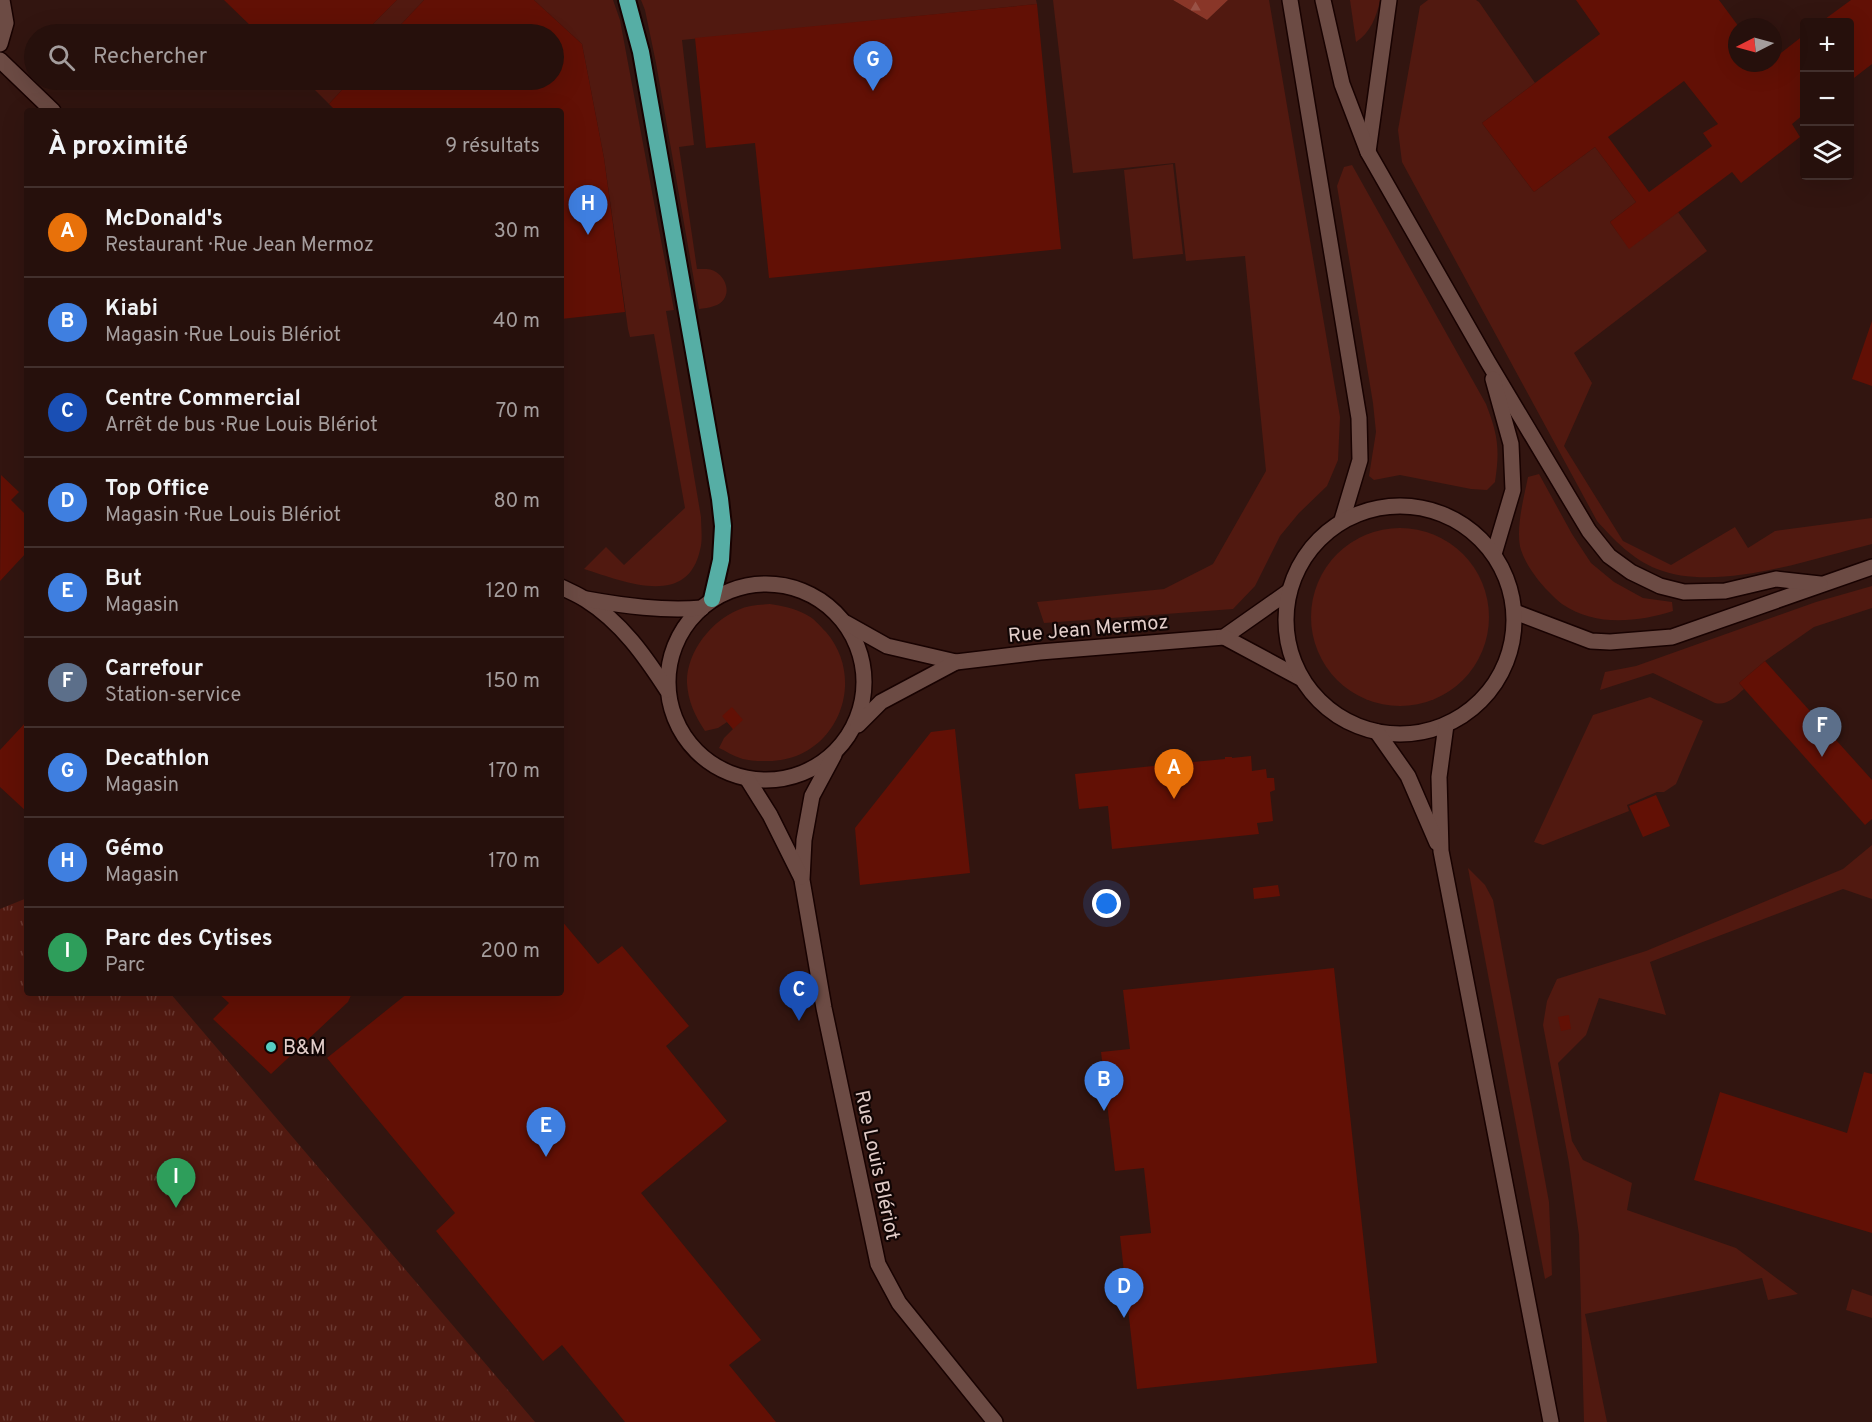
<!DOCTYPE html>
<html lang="fr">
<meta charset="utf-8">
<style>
body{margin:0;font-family:Overpass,sans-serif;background:#321e1a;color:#f1f3f6}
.controls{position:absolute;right:18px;top:18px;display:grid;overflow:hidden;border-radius:6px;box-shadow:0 6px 24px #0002}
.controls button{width:54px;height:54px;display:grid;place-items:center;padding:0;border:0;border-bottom:2px solid #42302d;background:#26100c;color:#f1f3f6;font:30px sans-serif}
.compass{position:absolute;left:1728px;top:18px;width:54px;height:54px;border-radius:50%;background:#26100c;box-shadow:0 6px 24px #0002;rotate:264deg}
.you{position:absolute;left:1107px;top:904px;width:21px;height:21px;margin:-15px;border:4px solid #fff;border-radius:50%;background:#1a73e8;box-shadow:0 0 0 9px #1a73e833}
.badge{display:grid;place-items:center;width:39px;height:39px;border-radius:50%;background:#2563eb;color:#fff;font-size:20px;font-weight:700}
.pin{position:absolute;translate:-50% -50px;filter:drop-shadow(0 2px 3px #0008)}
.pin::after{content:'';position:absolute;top:32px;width:21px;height:18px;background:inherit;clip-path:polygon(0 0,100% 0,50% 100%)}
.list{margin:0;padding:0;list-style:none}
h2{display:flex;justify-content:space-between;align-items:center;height:78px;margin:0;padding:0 24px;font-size:26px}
h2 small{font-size:20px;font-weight:400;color:#a49d9d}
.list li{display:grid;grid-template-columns:39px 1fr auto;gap:18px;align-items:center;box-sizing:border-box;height:90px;padding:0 24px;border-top:2px solid #42302d}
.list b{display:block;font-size:22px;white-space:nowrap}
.list p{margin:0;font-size:20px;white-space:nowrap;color:#a49d9d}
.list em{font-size:20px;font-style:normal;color:#a49d9d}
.icon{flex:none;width:33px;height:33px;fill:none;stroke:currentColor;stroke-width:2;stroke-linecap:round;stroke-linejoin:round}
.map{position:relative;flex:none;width:1872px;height:1422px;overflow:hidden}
.search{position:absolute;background:#26100c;box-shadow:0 6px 24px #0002;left:24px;top:24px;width:540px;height:66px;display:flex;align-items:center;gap:15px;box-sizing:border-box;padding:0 21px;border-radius:33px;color:#a49d9d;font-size:22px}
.panel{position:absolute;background:#26100c;box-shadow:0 6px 24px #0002;left:24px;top:108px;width:540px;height:888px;border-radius:6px}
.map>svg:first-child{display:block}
.green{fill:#511910}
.forest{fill:url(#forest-firs)}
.park{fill:url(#park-tufts)}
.building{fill:#621005;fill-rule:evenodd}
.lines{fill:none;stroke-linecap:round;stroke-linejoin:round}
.minor-casing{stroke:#180201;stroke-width:18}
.tertiary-casing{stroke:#180201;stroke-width:18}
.trunk-casing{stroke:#180201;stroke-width:20}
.minor{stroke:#6c4b44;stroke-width:15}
.tertiary{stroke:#6c4b44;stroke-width:15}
.trunk{stroke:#56aea5;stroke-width:16}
.poi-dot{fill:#56cec3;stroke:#110504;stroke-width:2}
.labels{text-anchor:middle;stroke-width:4.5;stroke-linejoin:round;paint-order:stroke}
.street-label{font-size:20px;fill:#e2cdc9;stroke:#110504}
.poi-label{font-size:20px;fill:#e2cdc9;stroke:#110504;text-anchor:start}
</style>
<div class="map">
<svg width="1872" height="1422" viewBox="0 0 1872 1422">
<defs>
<pattern id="forest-firs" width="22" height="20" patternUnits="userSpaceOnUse" patternTransform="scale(1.5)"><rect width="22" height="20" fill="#893628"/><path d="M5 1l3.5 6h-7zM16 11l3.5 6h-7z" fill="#995246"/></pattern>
<pattern id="park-tufts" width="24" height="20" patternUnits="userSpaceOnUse" patternTransform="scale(1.5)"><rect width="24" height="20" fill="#511910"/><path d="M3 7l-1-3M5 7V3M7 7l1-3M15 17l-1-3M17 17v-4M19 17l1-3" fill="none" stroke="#6a3931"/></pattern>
</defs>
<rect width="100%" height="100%" fill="#321510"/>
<g class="green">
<polygon points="397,0 424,0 392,34 363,34"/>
<path d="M534 0H613L620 20 674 310 666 311 701 517C701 528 703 540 700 550 687 609 623 581 584 569L606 547 624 565 685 508 654 334 630 337 628 329 604 158 582 44Z"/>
<path d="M641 0H1036L1037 4 682 40 694 145 679 147 697 269C703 269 711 268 716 272 730 281 731 301 714 306 709 308 704 308 699 309L656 63 645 10Z"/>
<polygon points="1053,0 1173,0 1207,20 1228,0 1269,0 1340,417 1338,460 1327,486 1299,513 1280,536 1255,586 1233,609 1044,623 1037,602 1164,589 1213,564 1266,471 1245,256 1186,261 1175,163 1073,173"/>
<path d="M1350 0H1380C1377 16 1370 33 1356 42Z"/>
<path d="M1428 0H1476L1479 2 1535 83 1482 123 1534 192 1595 147 1636 202 1610 222 1629 248 1678 212 1707 251 1574 353 1592 383 1564 446 1623 541 1671 565 1735 527 1748 548 1775 531 1872 518V544C1811 559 1717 593 1657 569 1633 560 1613 539 1597 521L1402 162 1398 130 1420 6Z"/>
<polygon points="319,80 351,80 329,104 312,87"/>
<polygon points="1173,164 1183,254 1133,259 1124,170"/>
<path d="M1352 165 1486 404C1498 435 1500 449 1495 482L1487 490 1471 489 1400 475 1374 480 1369 476 1376 432 1373 403 1337 186 1344 167Z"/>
<path d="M1539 474 1572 534 1591 563 1614 582 1643 598 1672 602 1673 611C1638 622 1595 627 1562 604 1558 601 1553 596 1549 592 1538 581 1526 565 1521 550 1515 530 1524 497 1528 477Z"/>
<circle cx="1400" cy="617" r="89"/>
<path d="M1872 586V608L1814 627 1765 661 1739 683 1744 689C1735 697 1727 706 1715 703L1653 673 1600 690 1605 672 1636 666 1816 602Z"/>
<path d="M770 604C782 606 794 608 805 614 814 618 819 625 826 632 869 682 835 762 767 761 758 761 748 761 740 758 733 756 726 751 719 748L724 738 733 729 727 722 718 728 705 731C695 716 688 701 687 683 686 653 711 621 738 610 748 605 759 605 770 604Z"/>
<polygon points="1650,697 1703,721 1676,784 1664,792 1657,792 1627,805 1629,811 1543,845 1534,842 1593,715"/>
<polygon points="1872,845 1872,899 1843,889 1650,962 1666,1015 1599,998 1586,1035 1558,1063 1572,1141 1583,1160 1632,1183 1627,1210 1736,1248 1798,1294 1768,1300 1762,1278 1585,1314 1607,1422 1584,1422 1579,1235 1569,1163 1543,1025 1547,1001 1557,979 1646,951 1843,869"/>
<polygon points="1468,868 1485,885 1493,900 1549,1202 1552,1275 1545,1279"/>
<polygon points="1852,1289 1872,1296 1872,1318 1846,1310"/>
</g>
<polygon class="forest" points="1173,0 1228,0 1207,20"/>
<polygon class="park" points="27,898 27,993 170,993 535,1422 0,1422 0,909"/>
<g class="building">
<polygon points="224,0 397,0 363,34 259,34"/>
<polygon points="424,0 534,0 582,44 604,158 625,312 561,319 561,111 336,111 329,104 351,80 554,80 554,34 392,34"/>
<path d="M1576 0H1719L1739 27H1737V63H1773V59L1804 35V114L1792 124 1800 137 1741 183 1732 172 1629 249 1610 222 1636 202 1595 147 1534 192 1482 123 1600 34ZM1684 81 1718 124 1703 133 1712 146 1649 192 1608 137Z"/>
<polygon points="1851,0 1872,0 1872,64 1850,81 1850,22 1821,22"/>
<polygon points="1037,4 1061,249 769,278 755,143 706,148 695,38"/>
<polygon points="1872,321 1872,386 1852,379"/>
<polygon points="1,475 19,492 11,500 27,516 27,552 0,581"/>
<polygon points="1765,661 1872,780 1872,819 1865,825 1739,683"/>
<polygon points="732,707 743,720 733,729 722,716"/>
<polygon points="27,721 27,812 0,787 0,750"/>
<polygon points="955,729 970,873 860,885 855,828 931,732"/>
<polygon points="1251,756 1252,771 1266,769 1267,778 1274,778 1275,790 1270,792 1273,821 1257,823 1259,834 1112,849 1108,806 1079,809 1075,774 1173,764 1172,761 1182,760 1182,763 1225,759 1225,757 1232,757 1232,758"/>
<polygon points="1656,795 1670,826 1643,837 1629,806"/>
<polygon points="1278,885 1280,896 1254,899 1253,888"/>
<polygon points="561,920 598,964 622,946 689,1026 666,1046 727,1121 641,1193 761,1340 729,1365 776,1422 625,1422 562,1345 543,1361 436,1231 455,1213 327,1058 408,993 561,993"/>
<polygon points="1334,968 1377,1363 1137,1389 1120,1236 1151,1233 1144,1168 1115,1171 1101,1052 1130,1049 1123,990"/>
<polygon points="218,993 352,993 348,1002 271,1074 213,1019 229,1003"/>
<polygon points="1569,1015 1571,1029 1561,1031 1558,1017"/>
<polygon points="1864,1072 1872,1074 1872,1233 1694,1180 1720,1092 1847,1133"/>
</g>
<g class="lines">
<defs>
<g id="minor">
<polyline points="0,44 6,23 2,0"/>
<polyline points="0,60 53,111"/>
<polyline points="1368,152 1389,0"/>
<circle cx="766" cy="682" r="98"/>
<path d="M561 587C569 591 579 595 586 600 621 622 645 656 667 690"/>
<path d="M586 599C625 606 662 611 702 608"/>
<polyline points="1515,612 1591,641 1610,642 1672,637 1872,567"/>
<polyline points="846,623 887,646 956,662 1040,652 1224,637 1288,592"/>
<polyline points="1224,637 1302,679"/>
<polyline points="858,725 881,702 956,662"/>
<polyline points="834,755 812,796 804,840 802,880 824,1008 878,1264 899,1303 995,1422"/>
<polyline points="748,780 770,815 801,877"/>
</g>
<g id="tertiary">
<polyline points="1290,0 1359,418 1360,460 1342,520"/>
<polyline points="1323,0 1342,84 1368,152 1488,362 1589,531 1609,556 1631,572 1660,586 1684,592 1725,591 1776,579 1820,584"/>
<polyline points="1493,379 1511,444 1513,490 1494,554"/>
<circle cx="1400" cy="620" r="114"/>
<polyline points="1446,725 1439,777 1441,851 1551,1422"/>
<polyline points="1377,732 1408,776 1437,843"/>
</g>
<polyline id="trunk" points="627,0 641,52 720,499 723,526 721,560 712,599"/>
</defs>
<use href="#minor" class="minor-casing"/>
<use href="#tertiary" class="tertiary-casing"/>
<use href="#trunk" class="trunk-casing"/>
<use href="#minor" class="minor"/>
<use href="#tertiary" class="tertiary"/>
<use href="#trunk" class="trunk"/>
</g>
<circle class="poi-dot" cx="271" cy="1047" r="6"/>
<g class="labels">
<g class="street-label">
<text transform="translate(1088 628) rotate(-5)" y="7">Rue Jean Mermoz</text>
<text transform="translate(878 1165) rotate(78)" y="7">Rue Louis Blériot</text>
</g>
<g class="poi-label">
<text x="283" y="1054">B&amp;M</text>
</g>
</g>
</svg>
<div class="controls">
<button>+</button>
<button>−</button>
<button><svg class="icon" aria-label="layers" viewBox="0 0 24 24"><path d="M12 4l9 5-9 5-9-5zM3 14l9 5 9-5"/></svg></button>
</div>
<svg class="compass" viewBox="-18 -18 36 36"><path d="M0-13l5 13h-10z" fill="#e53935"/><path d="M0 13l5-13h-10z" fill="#a49d9d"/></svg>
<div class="you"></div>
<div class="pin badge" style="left:1174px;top:799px;background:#e8710a">A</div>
<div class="pin badge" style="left:1104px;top:1111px;background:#3f7fe0">B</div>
<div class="pin badge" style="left:799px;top:1021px;background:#1a4fb4">C</div>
<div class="pin badge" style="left:1124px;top:1318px;background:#3f7fe0">D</div>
<div class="pin badge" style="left:546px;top:1157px;background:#3f7fe0">E</div>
<div class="pin badge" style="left:1822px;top:757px;background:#5c6f8a">F</div>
<div class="pin badge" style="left:873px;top:91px;background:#3f7fe0">G</div>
<div class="pin badge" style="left:588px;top:235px;background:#3f7fe0">H</div>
<div class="pin badge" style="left:176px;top:1208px;background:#2e9e5b">I</div>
<div class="search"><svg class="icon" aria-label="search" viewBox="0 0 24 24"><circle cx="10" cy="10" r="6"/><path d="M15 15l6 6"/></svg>Rechercher</div>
<section class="panel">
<h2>À proximité<small>9 résultats</small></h2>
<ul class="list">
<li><span class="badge" style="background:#e8710a">A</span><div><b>McDonald's</b><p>Restaurant · Rue Jean Mermoz</p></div><em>30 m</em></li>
<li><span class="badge" style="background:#3f7fe0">B</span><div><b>Kiabi</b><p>Magasin · Rue Louis Blériot</p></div><em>40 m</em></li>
<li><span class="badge" style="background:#1a4fb4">C</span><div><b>Centre Commercial</b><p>Arrêt de bus · Rue Louis Blériot</p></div><em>70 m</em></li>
<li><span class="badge" style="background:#3f7fe0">D</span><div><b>Top Office</b><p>Magasin · Rue Louis Blériot</p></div><em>80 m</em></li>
<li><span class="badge" style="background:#3f7fe0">E</span><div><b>But</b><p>Magasin</p></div><em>120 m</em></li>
<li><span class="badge" style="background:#5c6f8a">F</span><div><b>Carrefour</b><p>Station-service</p></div><em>150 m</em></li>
<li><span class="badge" style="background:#3f7fe0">G</span><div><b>Decathlon</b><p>Magasin</p></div><em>170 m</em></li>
<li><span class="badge" style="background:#3f7fe0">H</span><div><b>Gémo</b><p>Magasin</p></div><em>170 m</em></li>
<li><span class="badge" style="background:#2e9e5b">I</span><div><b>Parc des Cytises</b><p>Parc</p></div><em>200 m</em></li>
</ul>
</section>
</div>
